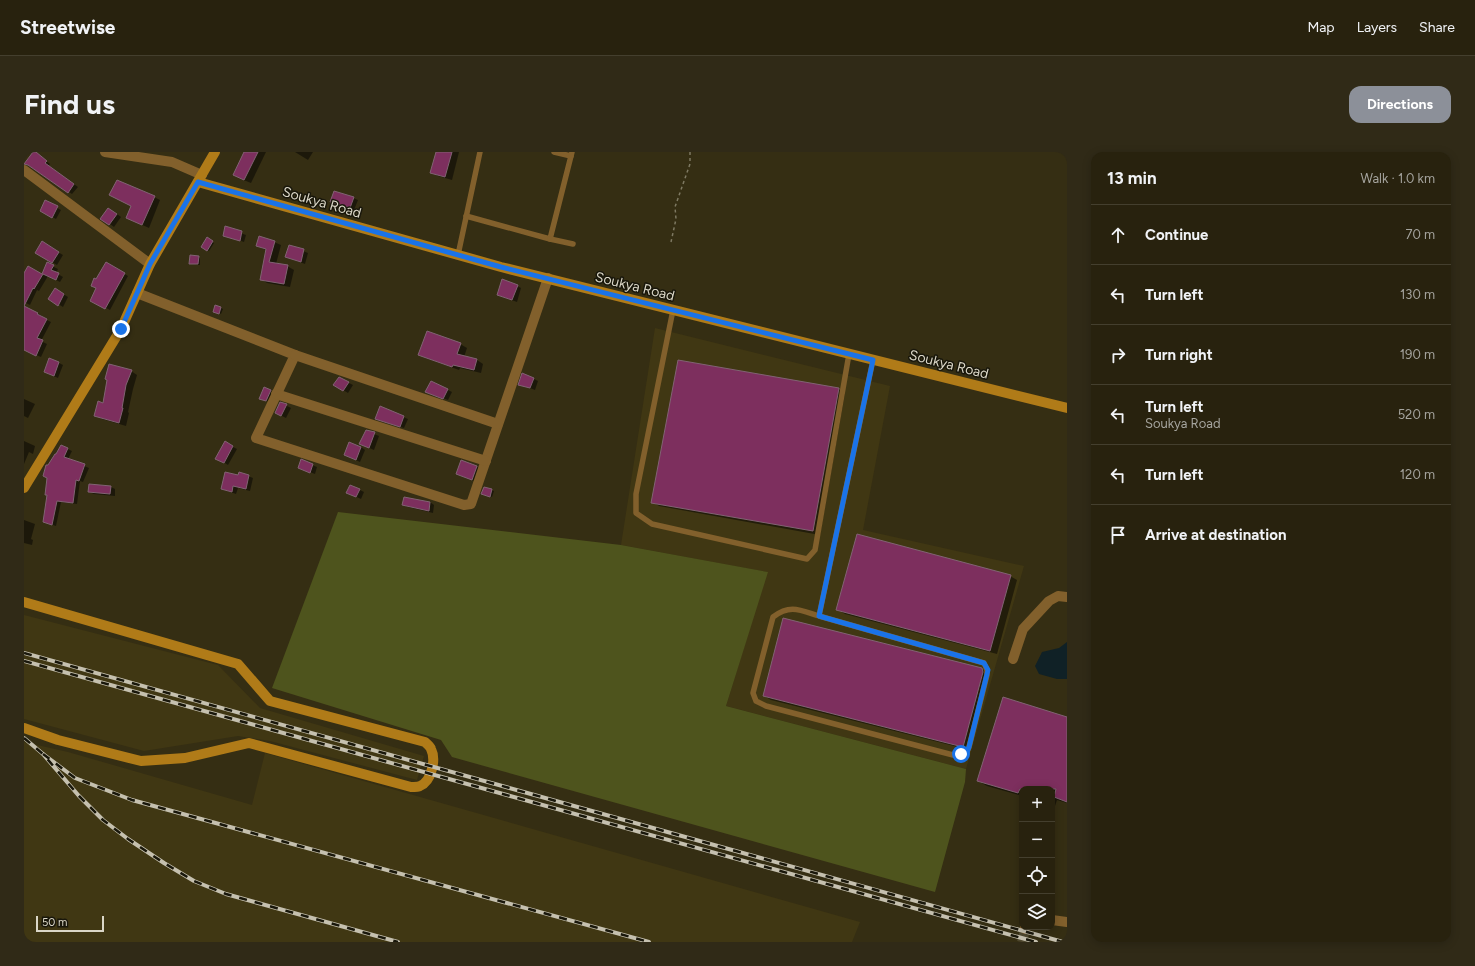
<!DOCTYPE html>
<meta charset="utf-8">
<style>
body{margin:0;font-family:Figtree,sans-serif;background:#302a17;color:#f1f3f6}
.controls{position:absolute;right:12px;bottom:12px;display:grid;overflow:hidden;border-radius:8px;box-shadow:0 2px 10px #0003}
.controls button{width:36px;height:36px;display:grid;place-items:center;padding:0;border:0;border-bottom:1px solid #443f2e;background:#28220e;color:#f1f3f6;font:20px sans-serif}
.scale{position:absolute;left:12px;bottom:10px;width:68px;box-sizing:border-box;padding-left:4px;border:2px solid #dbd7c7;border-top:0;font-size:11px;line-height:14px;white-space:nowrap;color:#dbd7c7;-webkit-text-stroke:3px #19170b;paint-order:stroke}
.stop{position:absolute;width:12px;height:12px;margin:-9px;border:3px solid #1a73e8;border-radius:50%;background:#fff}
.stop.end{background:#1a73e8;border-color:#fff;box-shadow:0 1px 4px #0008}
.list{margin:0;padding:0;list-style:none}
h2{display:flex;justify-content:space-between;align-items:center;height:52px;margin:0;padding:0 16px;font-size:17px}
h2 small{font-size:13px;font-weight:400;color:#a5a49e}
.list li{display:grid;grid-template-columns:26px 1fr auto;gap:12px;align-items:center;box-sizing:border-box;height:60px;padding:0 16px;border-top:1px solid #443f2e}
.list b{display:block;font-size:15px;white-space:nowrap}
.list p{margin:0;font-size:13px;white-space:nowrap;color:#a5a49e}
.list em{font-size:13px;font-style:normal;color:#a5a49e}
.icon{flex:none;width:22px;height:22px;fill:none;stroke:currentColor;stroke-width:2;stroke-linecap:round;stroke-linejoin:round}
.map{position:relative;flex:none;width:1043px;height:790px;overflow:hidden;border-radius:12px}
header{display:flex;align-items:center;gap:24px;box-sizing:border-box;height:56px;padding:0 20px;background:#28220e;border-bottom:1px solid #443f2e}
header strong{font-size:19px}
nav{display:flex;gap:22px;margin-inline-start:auto;font-size:14px}
.intro{display:flex;align-items:center;justify-content:space-between;box-sizing:border-box;height:96px;padding:0 24px}
h1{margin:0;font-size:28px}
.button{padding:10px 18px;border-radius:12px;background:#8c9099;color:#fff;font-size:14px;font-weight:700}
main{display:flex;gap:24px;padding:0 24px}
aside{flex:1;background:#28220e;border-radius:12px;box-shadow:0 2px 10px #0003}
.map>svg:first-child{display:block}
.built{fill:#403713}
.green{fill:#4e541d}
.water{fill:#102126}
.shadow{fill:#0007}
.building{fill:#7d2f5e;stroke:#816373}
.lines{fill:none;stroke-linecap:round;stroke-linejoin:round}
.tertiary-tunnel{stroke:#4e472e;stroke-width:10;stroke-dasharray:10 5;stroke-linecap:butt}
.path{stroke:#7e7962;stroke-width:1.5;stroke-dasharray:3 3;stroke-linecap:butt}
.service{stroke:#82602c;stroke-width:5.5}
.minor{stroke:#82602c;stroke-width:10}
.tertiary{stroke:#82602c;stroke-width:10}
.secondary{stroke:#b07b18;stroke-width:10}
.rail-casing{stroke:#c5c0af;stroke-width:4}
.rail{stroke:#19170b;stroke-width:2.5;stroke-dasharray:8;stroke-linecap:butt}
.route{stroke:#1a73e8;stroke-width:5}
.labels{text-anchor:middle;stroke-width:3;stroke-linejoin:round;paint-order:stroke}
.street-label{font-size:14px;fill:#dbd7c7;stroke:#19170b}
</style>
<header>
<strong>Streetwise</strong>
<nav><a>Map</a><a>Layers</a><a>Share</a></nav>
</header>
<div class="intro"><h1>Find us</h1><a class="button">Directions</a></div>
<main>
<div class="map">
<svg width="1043" height="790" viewBox="0 0 1043 790">
<rect width="100%" height="100%" fill="#352e13"/>
<g class="built">
<polygon points="631,176 866,234 839,378 1000,414 942,617 702,554 743,420 597,393"/>
<polygon points="0,463 194,513 236,556 400,604 393,628 246,589 214,584 120,599 0,567"/>
<polygon points="0,590 44,600 228,653 241,601 836,770 828,790 0,790"/>
</g>
<polygon class="green" points="314,360 597,393 744,420 702,554 942,617 941,630 911,740 428,605 417,588 248,536"/>
<polygon class="water" points="1043,490 1043,527 1033,527 1015,522 1011,514 1018,500 1035,496"/>
<g class="shadow">
<polygon points="10,0 26,12 24,14 54,35 48,42 1,11"/>
<polygon points="221,0 242,0 227,31 217,27"/>
<polygon points="271,0 289,0 284,8"/>
<polygon points="413,0 435,0 428,28 414,24 407,20"/>
<polygon points="130,45 136,48 125,76 103,66 108,54"/>
<polygon points="329,46 334,48 330,58 308,50"/>
<polygon points="22,50 37,58 32,67 17,59"/>
<polygon points="89,59 97,65 90,75 78,66"/>
<polygon points="202,76 222,83 220,90 200,83"/>
<polygon points="183,87 190,91 185,99 178,95"/>
<polygon points="250,90 257,93 252,112 263,114 270,118 266,135 243,131 237,127 242,98 233,94"/>
<polygon points="18,91 39,103 33,113 12,100"/>
<polygon points="266,94 284,101 281,112 263,105"/>
<polygon points="174,105 176,106 176,113 166,111"/>
<polygon points="82,111 104,124 86,158 67,148 73,137 68,134"/>
<polygon points="24,112 34,117 32,121 39,125 36,130 24,124 15,139 13,138 6,153 0,150 0,123 4,115 19,123"/>
<polygon points="493,134 497,136 493,150 474,143"/>
<polygon points="31,137 44,145 39,155 26,147"/>
<polygon points="192,154 199,157 197,162 192,160"/>
<polygon points="2,155 18,164 17,165 27,170 17,189 23,192 17,205 5,200 0,195 0,158"/>
<polygon points="436,192 443,196 440,205 453,208 459,212 457,221 436,216 435,218 402,206 396,203"/>
<polygon points="35,211 39,213 34,226 21,220"/>
<polygon points="107,219 113,223 109,237 104,260 105,261 102,274 78,267 72,263 79,252"/>
<polygon points="315,226 329,233 324,241 311,233"/>
<polygon points="510,227 514,229 511,238 496,232"/>
<polygon points="241,236 251,241 247,251 237,246"/>
<polygon points="814,237 821,241 796,383 635,354 629,350"/>
<polygon points="424,238 428,240 424,248 403,240"/>
<polygon points="0,247 11,252 4,266 0,264"/>
<polygon points="257,251 267,256 262,266 256,263"/>
<polygon points="379,265 384,267 380,276 352,266"/>
<polygon points="343,279 355,284 350,298 341,294"/>
<polygon points="0,289 11,294 9,302 5,300 0,312"/>
<polygon points="201,291 213,297 204,313 193,306"/>
<polygon points="37,294 48,299 44,307 65,316 59,330 56,329 53,352 37,350 32,374 20,370 33,304"/>
<polygon points="337,295 341,298 336,310 325,305"/>
<polygon points="278,309 293,315 291,322 275,316"/>
<polygon points="453,315 457,317 453,330 433,322"/>
<polygon points="216,321 229,326 226,339 214,336 212,342 198,337 215,324"/>
<polygon points="87,335 91,337 91,344 70,342 65,340"/>
<polygon points="460,336 470,339 468,345 460,343"/>
<polygon points="336,338 340,340 337,347 324,341"/>
<polygon points="406,350 410,353 409,361 384,355 380,353"/>
<polygon points="0,368 11,372 7,387 9,388 8,393 0,391"/>
<polygon points="986,424 993,428 973,502 821,462 814,458"/>
<polygon points="957,517 964,521 946,598 747,548 740,544"/>
<polygon points="1043,566 1043,651 1033,648 1031,654 1028,653 1028,637 998,637 998,644 963,634 954,629"/>
</g>
<g class="building">
<polygon points="9,0 12,0 23,9 21,11 50,32 44,41 4,13 0,12"/>
<polygon points="220,0 234,0 220,28 209,23"/>
<polygon points="412,0 428,0 421,25 406,21"/>
<polygon points="93,28 131,44 118,73 102,66 107,54 85,43"/>
<polygon points="310,39 330,45 326,56 306,50"/>
<polygon points="21,48 34,54 28,66 16,59"/>
<polygon points="84,56 93,62 85,73 76,67"/>
<polygon points="201,74 218,79 216,89 199,84"/>
<polygon points="235,84 251,89 245,110 264,113 260,132 236,128 242,97 232,94"/>
<polygon points="183,85 189,89 183,99 177,95"/>
<polygon points="18,89 35,100 28,111 11,101"/>
<polygon points="265,93 280,97 277,110 261,105"/>
<polygon points="166,103 175,104 174,112 165,112"/>
<polygon points="23,110 30,113 27,118 35,121 32,128 19,122 10,137 9,136 0,154 14,161 13,162 23,167 13,186 19,188 12,204 0,198 0,121 4,114 18,122"/>
<polygon points="82,110 101,121 81,157 66,149 72,136 67,134 70,126 72,127"/>
<polygon points="478,127 494,133 488,148 473,143"/>
<polygon points="31,136 40,142 34,154 24,147"/>
<polygon points="191,153 197,155 195,162 189,160"/>
<polygon points="403,179 437,191 433,202 453,207 450,218 429,213 428,215 394,203"/>
<polygon points="25,206 35,210 30,224 20,220"/>
<polygon points="654,208 815,236 789,379 627,351"/>
<polygon points="85,212 108,218 102,233 98,256 99,256 95,271 70,264 74,249 79,251 83,228 81,227"/>
<polygon points="498,221 510,226 506,236 494,233"/>
<polygon points="315,225 325,230 319,239 309,233"/>
<polygon points="407,229 424,237 419,247 401,240"/>
<polygon points="240,235 247,238 242,249 235,247"/>
<polygon points="256,250 263,252 257,264 251,261"/>
<polygon points="356,254 380,264 376,275 351,267"/>
<polygon points="342,278 351,280 345,296 335,292"/>
<polygon points="201,289 209,294 200,311 191,307"/>
<polygon points="325,290 337,295 332,308 320,303"/>
<polygon points="37,293 44,296 40,305 61,312 55,329 52,328 49,351 33,349 28,373 19,370 23,343 21,343 23,326 19,324 22,313 24,313 31,302 32,302"/>
<polygon points="277,307 289,312 286,321 274,316"/>
<polygon points="437,308 453,314 448,328 432,322"/>
<polygon points="201,320 214,323 215,320 225,323 222,337 209,334 208,340 197,337"/>
<polygon points="65,332 87,334 86,342 64,340"/>
<polygon points="326,333 336,337 332,345 322,341"/>
<polygon points="460,335 468,337 466,345 457,342"/>
<polygon points="380,345 406,350 405,359 378,353"/>
<polygon points="833,382 987,423 966,499 812,458"/>
<polygon points="759,466 958,516 959,520 939,595 739,544"/>
<polygon points="979,545 1043,565 1043,650 1030,645 1032,637 996,637 994,641 953,629"/>
</g>
<g class="lines">
<polyline class="tertiary-tunnel" points="998,790 1001,777"/>
<polyline class="path" points="647,90 652,67 651,55 666,12 666,0"/>
<g class="service">
<polyline points="530,0 547,4"/>
<polyline points="442,64 526,87 548,0"/>
<polyline points="526,87 549,92"/>
<polyline points="434,103 456,0"/>
<polyline points="649,158 612,342 612,361 628,372 783,407 791,398 825,202"/>
<path d="M795 464 960 511 963 518V523L945 595 943 600 929 603 742 554 732 549 729 541 749 465C766 452 776 458 795 464L849 208"/>
</g>
<g class="minor">
<polyline points="81,0 148,10 178,23"/>
<polyline points="0,18 126,112"/>
<polyline points="113,141 271,203 232,286 440,353 447,352 524,126"/>
<polyline points="271,203 474,272"/>
<polyline points="252,242 462,309"/>
<polyline points="989,507 999,477 1025,449 1034,444 1043,445"/>
</g>
<g class="tertiary">
<polyline points="1028,768 1043,770"/>
<polyline points="1001,777 1001,775"/>
</g>
<g class="secondary">
<polyline points="174,30 477,115 1043,256"/>
<polyline points="0,336 97,177 126,112 191,0"/>
<path d="M0 450 214 512 246 549 401 590C403 592 406 594 407 597 412 607 408 629 396 634 394 635 390 635 387 635L225 591 161 606 117 609 34 588 0 576"/>
</g>
<defs>
<g id="rail">
<polyline points="0,501 1039,790"/>
<polyline points="0,509 1012,790"/>
<polyline points="0,586 19,602 55,644 79,668 104,687 140,711 170,729 202,742 374,790"/>
<polyline points="19,602 51,626 108,648 625,790"/>
</g>
</defs>
<use href="#rail" class="rail-casing"/>
<use href="#rail" class="rail"/>
</g>
<g class="lines">
<polyline class="route" points="97,177 126,112 174,30 477,115 849,208 795,464 960,511 964,518 963,522 945,595 943,600 937,602"/>
</g>
<g class="labels">
<g class="street-label">
<text transform="translate(298 50) rotate(16)" y="5">Soukya Road</text>
<text transform="translate(611 134) rotate(14)" y="5">Soukya Road</text>
<text transform="translate(925 212) rotate(14)" y="5">Soukya Road</text>
</g>
</g>
</svg>
<div class="controls">
<button>+</button>
<button>−</button>
<button><svg class="icon" aria-label="locate" viewBox="0 0 24 24"><circle cx="12" cy="12" r="6"/><path d="M12 2v4M12 18v4M2 12h4M18 12h4"/></svg></button>
<button><svg class="icon" aria-label="layers" viewBox="0 0 24 24"><path d="M12 4l9 5-9 5-9-5zM3 14l9 5 9-5"/></svg></button>
</div>
<div class="scale">50 m</div>
<div class="stop" style="left:937px;top:602px"></div>
<div class="stop end" style="left:97px;top:177px"></div>
</div>
<aside>
<h2>13 min<small>Walk · 1.0 km</small></h2>
<ul class="list">
<li><svg class="icon" aria-label="ahead" viewBox="0 0 24 24"><path d="M12 20V5M6 11l6-6 6 6"/></svg><div><b>Continue</b></div><em>70 m</em></li>
<li><svg class="icon" aria-label="left" viewBox="0 0 24 24"><path d="M17 20v-9H6M10 6l-5 5 5 5"/></svg><div><b>Turn left</b></div><em>130 m</em></li>
<li><svg class="icon" aria-label="right" viewBox="0 0 24 24"><path d="M7 20v-9h11M14 6l5 5-5 5"/></svg><div><b>Turn right</b></div><em>190 m</em></li>
<li><svg class="icon" aria-label="left" viewBox="0 0 24 24"><path d="M17 20v-9H6M10 6l-5 5 5 5"/></svg><div><b>Turn left</b><p>Soukya Road</p></div><em>520 m</em></li>
<li><svg class="icon" aria-label="left" viewBox="0 0 24 24"><path d="M17 20v-9H6M10 6l-5 5 5 5"/></svg><div><b>Turn left</b></div><em>120 m</em></li>
<li><svg class="icon" aria-label="arrive" viewBox="0 0 24 24"><path d="M6 21V4h12l-3 4 3 4H6"/></svg><div><b>Arrive at destination</b></div></li>
</ul>
</aside>
</main>
